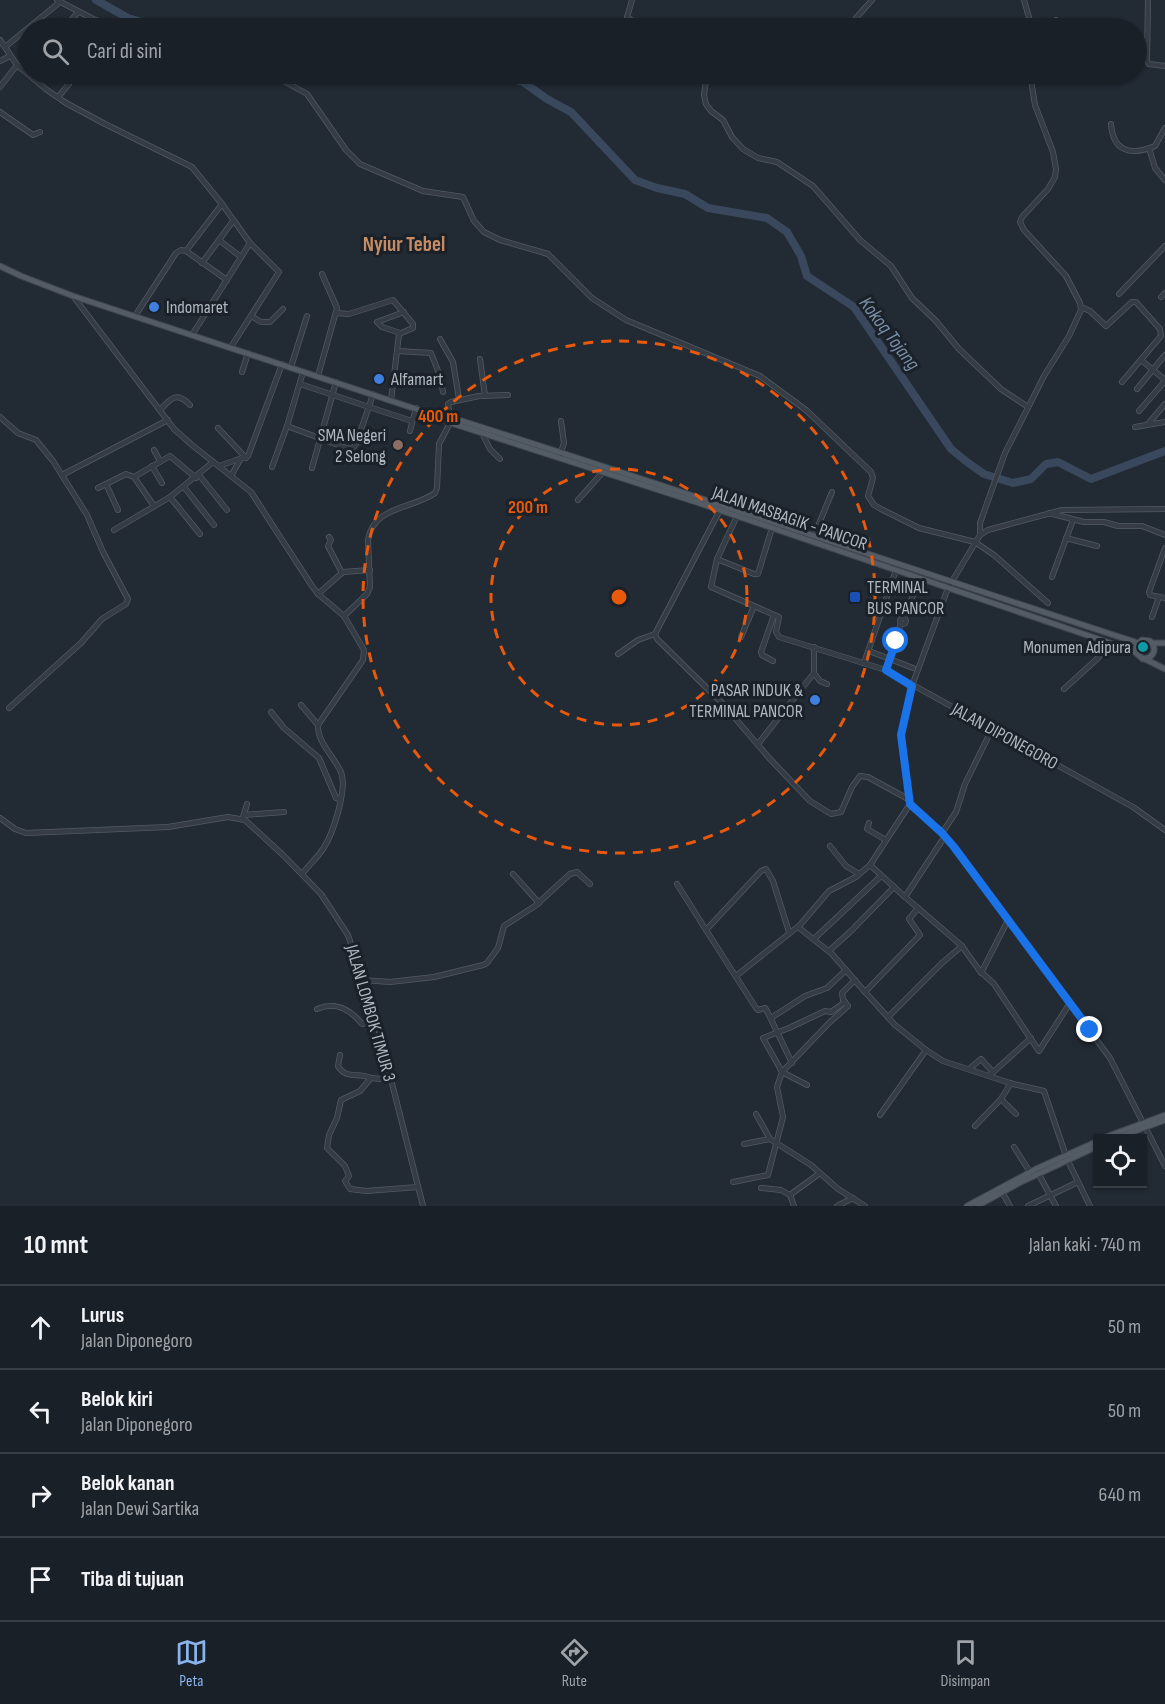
<!DOCTYPE html>
<html lang="id">
<meta charset="utf-8">
<style>
body{margin:0;font-family:"Sofia Sans Condensed",sans-serif;background:#272d33;color:#f1f3f6}
.controls{position:absolute;right:18px;bottom:18px;display:grid;overflow:hidden;border-radius:0px;box-shadow:0 2px 4px #0004}
.controls button{width:54px;height:54px;display:grid;place-items:center;padding:0;border:0;border-bottom:2px solid #383e44;background:#1a2027;color:#f1f3f6;font:30px sans-serif}
.stop{position:absolute;width:18px;height:18px;margin:-14px;border:4px solid #1a73e8;border-radius:50%;background:#fff}
.stop.end{background:#1a73e8;border-color:#fff;box-shadow:0 2px 6px #0008}
.list{margin:0;padding:0;list-style:none}
h2{display:flex;justify-content:space-between;align-items:center;height:78px;margin:0;padding:0 24px;font-size:26px}
h2 small{font-size:20px;font-weight:400;color:#9fa3a7}
.list li{display:grid;grid-template-columns:39px 1fr auto;gap:18px;align-items:center;box-sizing:border-box;height:84px;padding:0 24px;border-top:2px solid #383e44}
.list b{display:block;font-size:22px;white-space:nowrap}
.list p{margin:0;font-size:20px;white-space:nowrap;color:#9fa3a7}
.list em{font-size:20px;font-style:normal;color:#9fa3a7}
.icon{flex:none;width:33px;height:33px;fill:none;stroke:currentColor;stroke-width:2;stroke-linecap:round;stroke-linejoin:round}
.map{position:relative;flex:none;width:1165px;height:1206px;overflow:hidden}
.search{position:absolute;background:#1a2027;box-shadow:0 2px 4px #0004;left:18px;right:18px;top:18px;height:66px;display:flex;align-items:center;gap:15px;box-sizing:border-box;padding:0 21px;border-radius:33px;color:#9fa3a7;font-size:22px}
.sheet{height:414px;background:#1a2027}
nav{display:flex;justify-content:space-around;align-items:center;box-sizing:border-box;height:84px;border-top:2px solid #383e44;background:#1a2027;font-size:16px;color:#9fa3a7}
nav a{display:grid;justify-items:center;gap:3px}
nav .on{color:#8ab3eb}
.map>svg:first-child{display:block}
.lines{fill:none;stroke-linecap:round;stroke-linejoin:round}
.river{stroke:#39485c;stroke-width:8}
.minor-casing{stroke:#525a62;stroke-width:6}
.major-casing{stroke:#3e454e;stroke-width:7}
.minor{stroke:#353c45;stroke-width:4.5}
.major{stroke:#535b65;stroke-width:5}
.route{stroke:#1a73e8;stroke-width:8}
.ring{fill:none;stroke:#e8590c;stroke-width:3;stroke-dasharray:10 8}
.shop-dot{fill:#3f7fe0;stroke:#1a2129;stroke-width:2}
.education-dot{fill:#8d6e63;stroke:#1a2129;stroke-width:2}
.transit-dot{fill:#1a4fb4;stroke:#1a2129;stroke-width:2}
.culture-dot{fill:#0f9aa8;stroke:#1a2129;stroke-width:2}
.labels{text-anchor:middle;stroke-width:6;stroke-linejoin:round;paint-order:stroke}
.poi-label{font-size:18px;fill:#afb7c1;stroke:#1a2129;text-anchor:start}
.street-label{font-size:18px;fill:#afb7c1;stroke:#1a2129}
.water-label{font-size:20px;font-style:italic;fill:#7a8ea7;stroke:#1a2129}
.quarter-label{font-size:21px;font-weight:bold;fill:#c68c65;stroke:#1a2129}
.centre{fill:#e8590c;stroke:#1a2129;stroke-width:3}
.ring-label{font-size:18px;text-anchor:middle;font-weight:bold;fill:#e8590c;stroke:#1a2129;stroke-width:6;stroke-linejoin:round;paint-order:stroke}
</style>
<div class="map">
<svg width="1165" height="1206" viewBox="0 0 1165 1206">
<rect width="100%" height="100%" fill="#222a34"/>
<g class="lines">
<g class="river">
<polyline points="96,0 128,18 163,28"/>
<polyline points="435,74 459,77 503,76 523,82 547,99 571,112 635,180 657,188 685,194 708,208 767,218 787,232 801,256 807,276 854,307 951,449 967,462 984,474 1013,483 1031,479 1046,464 1058,462 1091,479 1165,451"/>
</g>
<defs>
<g id="minor">
<polyline points="57,0 95,20 124,28"/>
<polyline points="632,0 627,17 635,23 650,28"/>
<polyline points="1024,0 1032,28"/>
<polyline points="1148,0 1147,61 1149,64 1165,66"/>
<polyline points="1056,20 1058,28"/>
<polyline points="1079,21 1081,28"/>
<polyline points="65,28 78,12"/>
<polyline points="865,28 856,18 872,0"/>
<polyline points="1104,28 1124,23"/>
<polyline points="0,40 17,65 47,90 66,103 105,124 192,167 222,204"/>
<polyline points="5,47 60,2"/>
<polyline points="0,61 10,56"/>
<polyline points="20,68 28,60"/>
<polyline points="271,74 307,94 346,150 360,164 423,191 463,197 474,221 484,232 500,240 548,254 592,298 626,320 760,376 806,410 871,472 873,478 868,496 874,505 881,509 919,528 975,542 994,555 1048,603"/>
<polyline points="707,74 704,95 706,104 711,111 723,120 732,137 743,149 758,158 777,162 813,186 860,240 891,266 912,298 936,321 959,349 1001,389 1028,407"/>
<polyline points="0,87 17,65"/>
<polyline points="58,97 69,84"/>
<polyline points="0,112 33,135 40,132"/>
<path d="M1111 124C1113 152 1131 156 1155 146L1165 128"/>
<polyline points="1149,148 1155,168 1165,180"/>
<polyline points="219,240 241,257"/>
<polyline points="186,251 227,280"/>
<polyline points="202,263 233,221"/>
<polyline points="1119,294 1165,246"/>
<path d="M73 296 174 429 192 445 251 492 312 586 318 594 344 616 364 650 363 660 318 725C317 741 333 756 340 770 349 786 333 834 323 849 317 858 309 865 302 874"/>
<polyline points="1161,297 1165,293"/>
<polyline points="1081,307 1090,311 1106,326 1132,302 1136,302 1160,329 1161,336 1122,382"/>
<polyline points="336,313 349,314 393,300 413,324 413,328 399,334 391,400"/>
<polyline points="135,316 176,253 181,250 186,251 222,204 250,243 279,272 231,347"/>
<polyline points="251,316 261,322 270,322 283,309"/>
<polyline points="400,333 382,327 377,322 404,312"/>
<polyline points="192,335 250,243"/>
<polyline points="440,339 453,362 459,399"/>
<polyline points="398,351 431,353 440,376 443,392"/>
<polyline points="480,359 485,396"/>
<polyline points="1141,360 1165,380"/>
<polyline points="291,367 307,316"/>
<polyline points="242,372 248,353"/>
<polyline points="318,376 337,308 322,274"/>
<polyline points="1137,389 1165,355"/>
<polyline points="373,394 369,407 412,421"/>
<path d="M160 410C171 398 177 391 190 405"/>
<polyline points="1139,411 1165,381"/>
<polyline points="0,417 18,433 36,440 53,461 87,515 103,552 128,599 126,604 102,619 81,643 9,708"/>
<polyline points="450,417 448,404 451,402 479,396 508,395"/>
<polyline points="1148,424 1165,404"/>
<polyline points="287,426 346,448 352,449 356,444 367,412 369,407 300,384"/>
<polyline points="1135,427 1165,422"/>
<polyline points="218,428 246,458"/>
<polyline points="410,431 416,408"/>
<polyline points="482,433 490,449 500,459"/>
<polyline points="154,450 160,461"/>
<polyline points="559,458 564,443 561,421"/>
<polyline points="152,466 162,483"/>
<polyline points="219,466 248,456 282,364"/>
<polyline points="272,467 287,426 303,372"/>
<polyline points="312,468 336,382"/>
<polyline points="62,475 168,420"/>
<polyline points="199,475 227,510"/>
<polyline points="231,476 240,460"/>
<polyline points="106,484 118,510"/>
<polyline points="184,487 214,525"/>
<polyline points="98,488 126,474 134,477"/>
<polyline points="170,497 200,534"/>
<polyline points="578,500 603,472"/>
<polyline points="154,506 134,477 170,456 196,478"/>
<polyline points="1165,509 1062,510 988,530 980,535 948,588 912,686 901,735 910,804 942,833 954,847 1110,1058 1165,1166"/>
<polyline points="1049,513 1084,522 1104,522 1118,526 1142,526 1165,535"/>
<polyline points="737,516 717,559 711,587 779,617 776,632 779,637 886,670"/>
<polyline points="114,530 170,497 213,462"/>
<polyline points="980,535 980,523 1005,453 1044,376 1069,336 1081,310 1080,303 1066,276 1024,230 1020,222 1022,217 1048,189 1055,177 1056,169 1053,152 1035,105 1030,74"/>
<polyline points="814,536 832,492"/>
<polyline points="329,537 331,540 328,546 342,573"/>
<polyline points="1066,538 1097,546"/>
<polyline points="1165,548 1149,592 1150,595 1165,598"/>
<polyline points="717,559 754,574 758,574 772,528"/>
<polyline points="1052,577 1073,520"/>
<polyline points="318,594 343,572 370,570"/>
<path d="M344 616 367 594 370 587 368 540C373 506 413 509 435 493L437 488 439 444 450 423"/>
<polyline points="1152,617 1159,597"/>
<circle cx="903" cy="621" r="3"/>
<polyline points="904,618 920,578"/>
<polyline points="901,623 886,670 1133,807 1165,830"/>
<polyline points="655,634 657,639 722,703 770,759 810,801 831,814 841,812 852,787 860,776 868,777 908,799"/>
<polyline points="655,634 721,508"/>
<polyline points="741,637 754,606"/>
<polyline points="869,651 913,668"/>
<polyline points="618,654 638,640 655,634"/>
<polyline points="773,661 762,655 761,652 774,615"/>
<polyline points="864,663 896,570"/>
<polyline points="814,673 814,647"/>
<polyline points="1064,689 1097,659 1110,643"/>
<polyline points="301,705 318,725"/>
<polyline points="271,712 284,728 319,758 336,798 340,799"/>
<polyline points="758,744 814,673 820,681 827,684"/>
<polyline points="244,815 284,812"/>
<polyline points="243,817 247,804"/>
<polyline points="0,818 15,829 26,833 168,827 228,817 245,820 283,855 321,894 348,935 376,1020 423,1206"/>
<polyline points="869,823 867,829 886,840"/>
<polyline points="942,833 956,812 965,784 992,729"/>
<polyline points="945,836 905,897 918,908 909,919 920,935 865,992 895,1025 926,1050 943,1061 1013,1084 1044,1091 1067,1159 1090,1206"/>
<polyline points="830,846 846,866 859,874"/>
<polyline points="513,874 539,903"/>
<polyline points="677,884 706,930 761,871 766,869 773,881 789,932"/>
<polyline points="905,897 870,865 910,804"/>
<polyline points="918,908 962,946"/>
<polyline points="798,927 832,954 865,992"/>
<polyline points="706,930 756,1008 758,1010 765,1008 767,1011 792,1063"/>
<polyline points="815,938 881,876"/>
<polyline points="829,951 852,930 894,887"/>
<polyline points="981,973 1008,920"/>
<polyline points="736,976 800,925 829,891 856,877 870,865"/>
<polyline points="363,980 390,982 434,977 483,965 487,963 498,948 504,926 535,906 570,874 577,872 590,884"/>
<path d="M317 1009C336 1001 350 1009 362 1024L376 1020"/>
<polyline points="888,1017 942,963 962,946 979,970 994,984 1039,1051 1070,1003"/>
<polyline points="771,1018 805,996 827,988 846,970"/>
<path d="M340 1055 338 1066C346 1080 358 1072 371 1078"/>
<polyline points="969,1069 981,1059 993,1072"/>
<polyline points="990,1075 1031,1038"/>
<polyline points="390,1080 371,1078 360,1091 341,1100 337,1118 329,1135 327,1148 345,1166 349,1176 345,1181 350,1189 366,1191 418,1187"/>
<polyline points="807,1085 782,1072 829,1023 848,1006 843,1000 842,993 855,980"/>
<polyline points="1001,1099 1016,1114"/>
<polyline points="756,1114 770,1139"/>
<polyline points="880,1115 926,1050"/>
<polyline points="975,1126 1001,1099 1011,1083"/>
<polyline points="744,1144 770,1139 811,1165 820,1173"/>
<polyline points="1014,1147 1030,1172"/>
<polyline points="1037,1171 1056,1206"/>
<polyline points="733,1182 768,1175 783,1117 777,1087 782,1072 763,1038 789,1028 825,1011 831,1012 845,1002"/>
<polyline points="761,1188 781,1190 790,1195 794,1206"/>
<polyline points="1002,1192 1010,1206"/>
<polyline points="790,1195 820,1173 838,1189 865,1206"/>
<polyline points="837,1206 853,1198"/>
<polyline points="1028,1206 1078,1182"/>
</g>
<g id="major">
<path d="M0 266 21 276 73 296 434 415 446 416C678 489 907 568 1138 643"/>
<path d="M436 415 445 421 696 502 1113 644 1135 652 1143 659 1150 657C1156 652 1155 646 1150 641L1142 640 1137 644 1135 652"/>
<polyline points="1152,643 1165,643"/>
<polyline points="1145,659 1165,669"/>
<polyline points="1103,1138 1165,1115"/>
<polyline points="1116,1138 1165,1120"/>
<polyline points="967,1206 1036,1169 1098,1141"/>
<polyline points="977,1206 1021,1182 1098,1146"/>
</g>
</defs>
<use href="#minor" class="minor-casing"/>
<use href="#major" class="major-casing"/>
<use href="#minor" class="minor"/>
<use href="#major" class="major"/>
</g>
<g class="lines">
<polyline class="route" points="896,641 886,670 912,686 901,735 910,804 942,833 954,847 1090,1030"/>
</g>
<g class="ring">
<circle cx="619" cy="597" r="128"/>
<circle cx="619" cy="597" r="256"/>
</g>
<g class="shop-dot">
<circle cx="154" cy="307" r="6"/>
<circle cx="379" cy="379" r="6"/>
<circle cx="815" cy="700" r="6"/>
</g>
<circle class="education-dot" cx="398" cy="445" r="6"/>
<rect class="transit-dot" x="849" y="591" width="12" height="12" rx="3"/>
<circle class="culture-dot" cx="1143" cy="647" r="6"/>
<g class="labels">
<g class="poi-label">
<text x="166" y="313">Indomaret</text>
<text x="391" y="385">Alfamart</text>
<text x="386" y="441" text-anchor="end">SMA Negeri<tspan x="386" dy="21">2 Selong</tspan></text>
<text x="867" y="593">TERMINAL<tspan x="867" dy="21">BUS PANCOR</tspan></text>
<text x="1131" y="653" text-anchor="end">Monumen Adipura</text>
<text x="803" y="696" text-anchor="end">PASAR INDUK &amp;<tspan x="803" dy="21">TERMINAL PANCOR</tspan></text>
</g>
<g class="street-label">
<text transform="translate(790 518) rotate(19)" y="6">JALAN MASBAGIK - PANCOR</text>
<text transform="translate(1005 736) rotate(29)" y="6">JALAN DIPONEGORO</text>
<text transform="translate(371 1013) rotate(74)" y="6">JALAN LOMBOK TIMUR 3</text>
</g>
<g class="water-label">
<text transform="translate(890 333) rotate(53)" y="7">Kokoq Tojang</text>
</g>
<g class="quarter-label">
<text x="404" y="251">Nyiur Tebel</text>
</g>
</g>
<circle cx="619" cy="597" r="9" class="centre"/>
<g class="ring-label">
<text x="438" y="422">400 m</text>
<text x="528" y="513">200 m</text>
</g>
</svg>
<div class="controls">
<button><svg class="icon" aria-label="locate" viewBox="0 0 24 24"><circle cx="12" cy="12" r="6"/><path d="M12 2v4M12 18v4M2 12h4M18 12h4"/></svg></button>
</div>
<div class="stop" style="left:896px;top:641px"></div>
<div class="stop end" style="left:1090px;top:1030px"></div>
<div class="search"><svg class="icon" aria-label="search" viewBox="0 0 24 24"><circle cx="10" cy="10" r="6"/><path d="M15 15l6 6"/></svg>Cari di sini</div>
</div>
<section class="sheet">
<h2>10 mnt<small>Jalan kaki · 740 m</small></h2>
<ul class="list">
<li><svg class="icon" aria-label="ahead" viewBox="0 0 24 24"><path d="M12 20V5M6 11l6-6 6 6"/></svg><div><b>Lurus</b><p>Jalan Diponegoro</p></div><em>50 m</em></li>
<li><svg class="icon" aria-label="left" viewBox="0 0 24 24"><path d="M17 20v-9H6M10 6l-5 5 5 5"/></svg><div><b>Belok kiri</b><p>Jalan Diponegoro</p></div><em>50 m</em></li>
<li><svg class="icon" aria-label="right" viewBox="0 0 24 24"><path d="M7 20v-9h11M14 6l5 5-5 5"/></svg><div><b>Belok kanan</b><p>Jalan Dewi Sartika</p></div><em>640 m</em></li>
<li><svg class="icon" aria-label="arrive" viewBox="0 0 24 24"><path d="M6 21V4h12l-3 4 3 4H6"/></svg><div><b>Tiba di tujuan</b></div></li>
</ul>
</section>
<nav>
<a class="on"><svg class="icon" aria-label="map" viewBox="0 0 24 24"><path d="M3 6l6-2 6 2 6-2v14l-6 2-6-2-6 2zM9 4v14M15 6v14"/></svg>Peta</a>
<a><svg class="icon" aria-label="directions" viewBox="0 0 24 24"><path d="M12 3l9 9-9 9-9-9zM9 14v-3h6M13 9l2 2-2 2"/></svg>Rute</a>
<a><svg class="icon" aria-label="saved" viewBox="0 0 24 24"><path d="M7 4h10v16l-5-4-5 4z"/></svg>Disimpan</a>
</nav>
